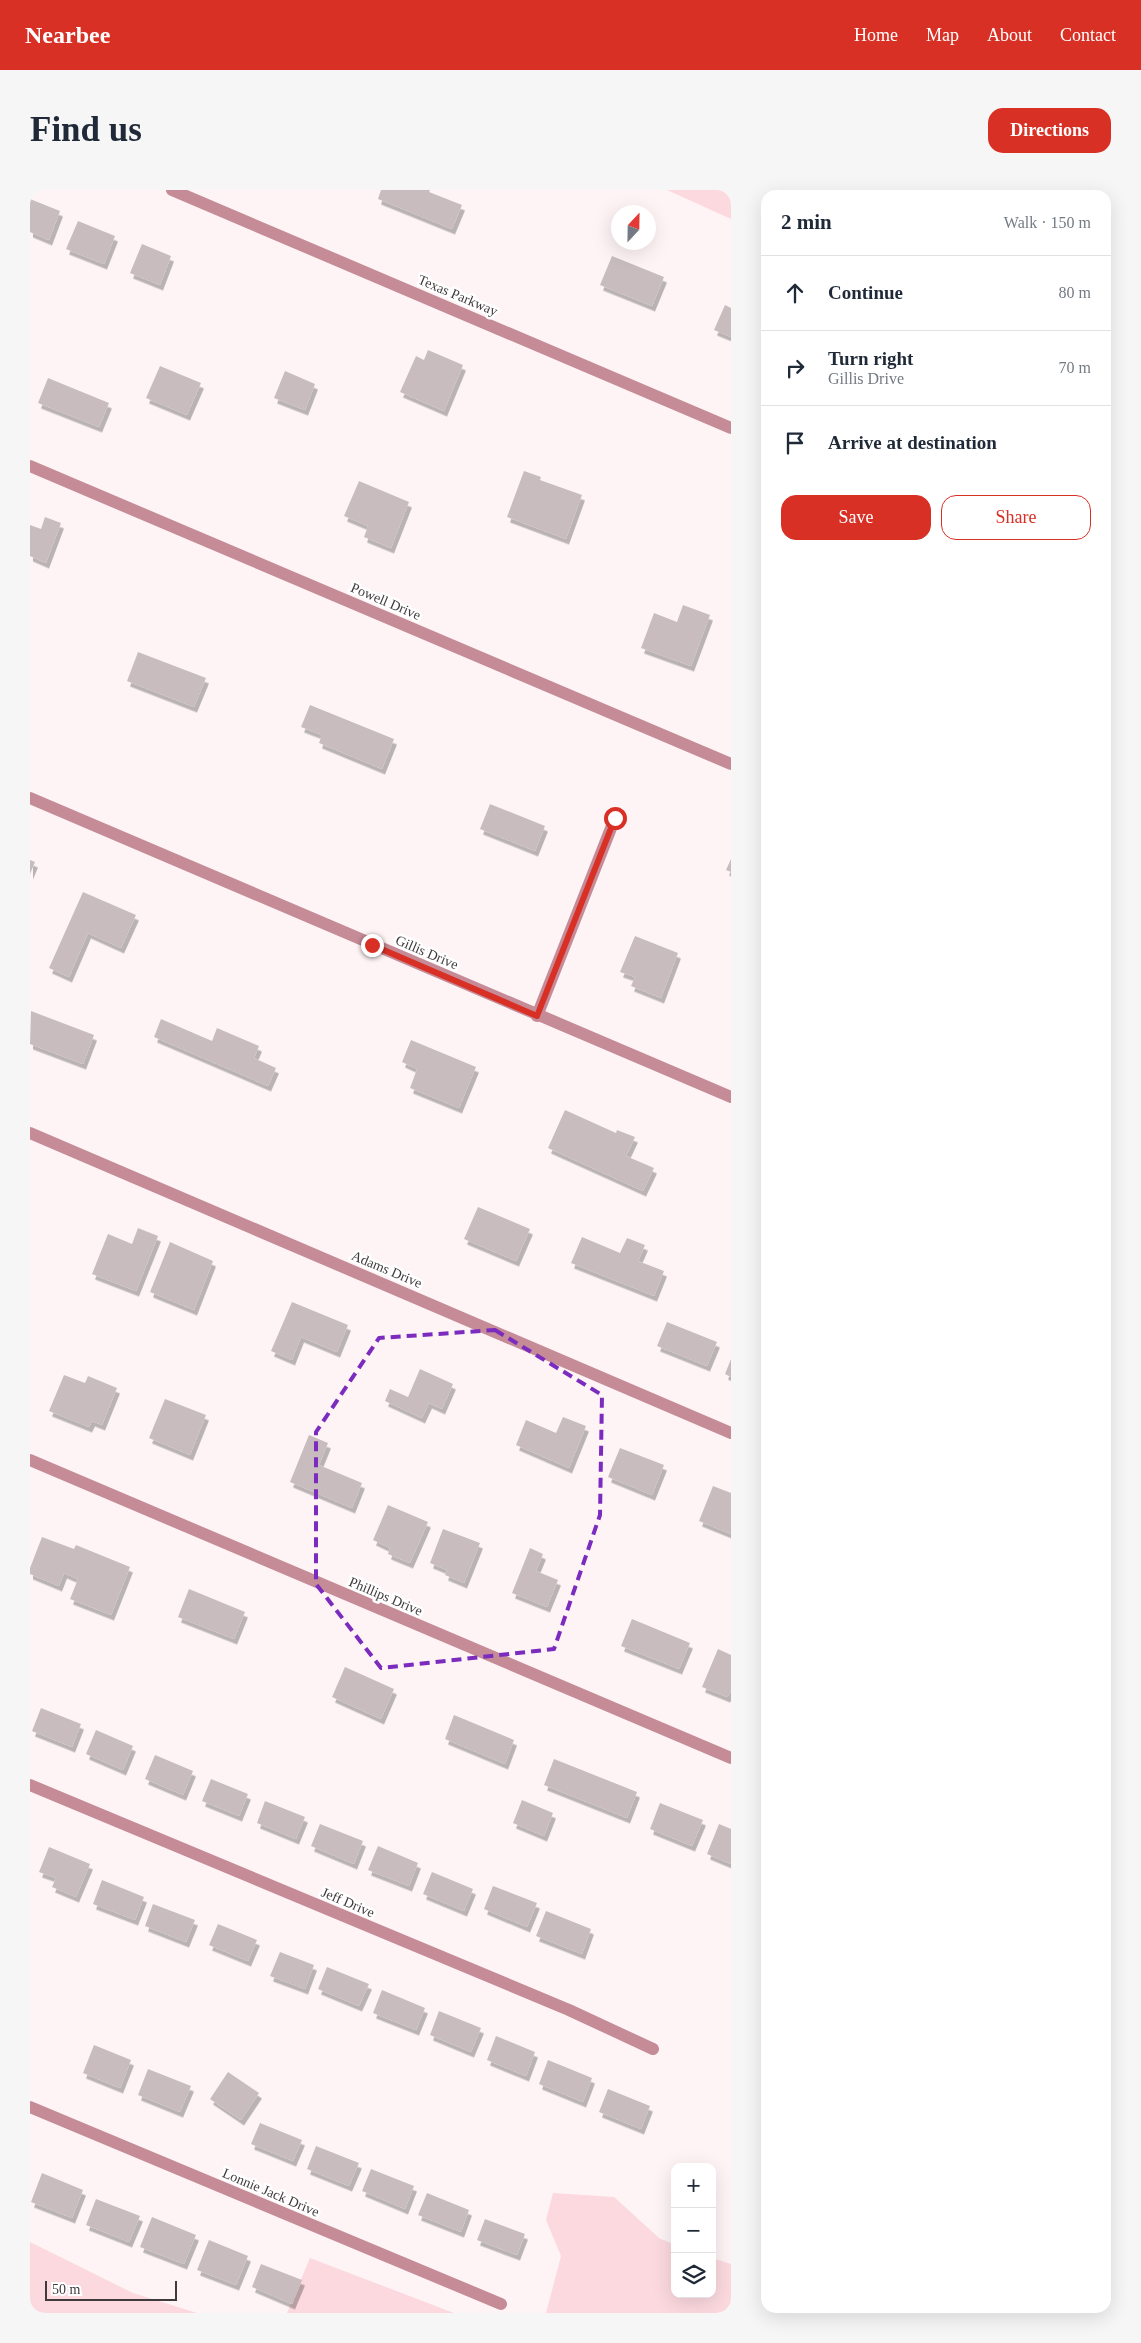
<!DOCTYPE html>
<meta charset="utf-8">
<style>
body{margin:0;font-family:"Times New Roman",serif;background:#f6f6f7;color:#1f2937}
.controls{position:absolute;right:15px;bottom:15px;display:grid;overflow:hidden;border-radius:10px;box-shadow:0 5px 20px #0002}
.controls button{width:45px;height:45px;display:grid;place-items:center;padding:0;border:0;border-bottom:1px solid #e0e1e3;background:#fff;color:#1f2937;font:25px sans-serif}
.compass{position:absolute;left:581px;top:15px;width:45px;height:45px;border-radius:50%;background:#fff;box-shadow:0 5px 20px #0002;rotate:22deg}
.scale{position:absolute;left:15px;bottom:12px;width:132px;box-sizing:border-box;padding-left:5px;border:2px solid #3f3a3b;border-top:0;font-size:14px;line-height:18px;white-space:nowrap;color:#3f3a3b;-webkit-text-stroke:4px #fff;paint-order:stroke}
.stop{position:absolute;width:15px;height:15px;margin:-11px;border:4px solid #d93025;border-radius:50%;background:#fff}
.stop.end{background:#d93025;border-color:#fff;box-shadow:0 1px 5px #0008}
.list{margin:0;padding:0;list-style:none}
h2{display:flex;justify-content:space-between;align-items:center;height:65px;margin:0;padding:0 20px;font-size:21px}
h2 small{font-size:16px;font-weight:400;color:#747a83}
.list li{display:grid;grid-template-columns:32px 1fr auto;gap:15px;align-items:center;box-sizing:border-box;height:75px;padding:0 20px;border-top:1px solid #e0e1e3}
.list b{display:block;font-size:19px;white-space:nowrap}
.list p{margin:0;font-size:16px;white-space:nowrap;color:#747a83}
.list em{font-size:16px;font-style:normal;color:#747a83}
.actions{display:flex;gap:10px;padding:15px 20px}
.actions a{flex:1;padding:11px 0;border:1px solid #d93025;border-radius:15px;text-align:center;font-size:18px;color:#d93025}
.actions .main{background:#d93025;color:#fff}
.icon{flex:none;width:28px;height:28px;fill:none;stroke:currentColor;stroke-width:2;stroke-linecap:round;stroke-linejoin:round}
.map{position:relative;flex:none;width:701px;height:2123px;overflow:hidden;border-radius:15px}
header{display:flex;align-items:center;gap:30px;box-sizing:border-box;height:70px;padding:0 25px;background:#d93025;color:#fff}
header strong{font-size:24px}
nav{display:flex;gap:28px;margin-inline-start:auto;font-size:18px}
.intro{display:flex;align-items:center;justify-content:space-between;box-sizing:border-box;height:120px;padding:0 30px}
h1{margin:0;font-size:35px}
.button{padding:12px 22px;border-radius:15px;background:#d93025;color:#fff;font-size:18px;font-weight:700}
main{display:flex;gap:30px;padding:0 30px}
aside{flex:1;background:#fff;border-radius:15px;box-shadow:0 5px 20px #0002}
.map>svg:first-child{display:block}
.green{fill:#fbd9df}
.building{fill:#c9bcbf;filter:url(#shadow)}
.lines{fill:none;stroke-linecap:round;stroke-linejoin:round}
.minor{stroke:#c58b97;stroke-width:12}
.route{stroke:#d93025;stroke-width:6}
.marked{fill:none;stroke:#7b2cbf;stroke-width:4;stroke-dasharray:10 6;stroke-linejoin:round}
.labels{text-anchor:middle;stroke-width:5;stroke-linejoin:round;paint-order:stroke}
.street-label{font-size:14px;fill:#3f3a3b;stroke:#fff}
</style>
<header>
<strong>Nearbee</strong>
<nav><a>Home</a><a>Map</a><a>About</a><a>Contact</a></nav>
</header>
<div class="intro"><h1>Find us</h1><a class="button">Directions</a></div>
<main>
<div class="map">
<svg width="701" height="2123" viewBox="0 0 701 2123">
<defs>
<filter id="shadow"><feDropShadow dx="3" dy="5.5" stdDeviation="0" flood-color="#0004"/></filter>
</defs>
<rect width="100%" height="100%" fill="#fef4f6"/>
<g class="green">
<polygon points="637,0 701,0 701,29"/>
<polygon points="523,2003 584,2007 629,2048 645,2055 645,2104 682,2104 682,2068 701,2074 701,2123 516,2123 531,2066 516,2030"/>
<polygon points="0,2052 103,2103 167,2123 0,2123"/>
<polygon points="280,2068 424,2123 257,2123"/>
</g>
<g class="building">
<polygon points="351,0 400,0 399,2 432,15 422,39 348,9"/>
<polygon points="0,9 30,21 19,50 0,42"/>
<polygon points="48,31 85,46 74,74 36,59"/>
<polygon points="112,54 141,66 130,95 100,83"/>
<polygon points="582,66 634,87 622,116 570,95"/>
<polygon points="695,115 701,118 701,147 684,140"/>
<polygon points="398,160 433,175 414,221 370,202 386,166 394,170"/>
<polygon points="130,176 171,193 157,225 116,208"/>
<polygon points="255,181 285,194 275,220 244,208"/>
<polygon points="18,188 79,213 69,237 8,213"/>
<polygon points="494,281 511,287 510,290 552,305 536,349 477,327"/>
<polygon points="329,291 379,312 361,358 334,347 338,336 314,326"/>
<polygon points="15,327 31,333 16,373 0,366 0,335 11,339"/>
<polygon points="653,415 680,425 661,476 611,458 624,423 647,432"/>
<polygon points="108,462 176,488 164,517 97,491"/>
<polygon points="280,515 364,549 352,579 289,553 292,545 271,537"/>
<polygon points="460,614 515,636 505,661 450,639"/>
<polygon points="701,669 701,682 696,680"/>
<polygon points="0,670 5,672 0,684"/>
<polygon points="53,702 106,725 91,758 58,743 39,787 19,778"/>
<polygon points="605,746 648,763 631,808 601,796 605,787 590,782"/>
<polygon points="1,821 64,845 53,874 0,854"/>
<polygon points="131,829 182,851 187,838 229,856 224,868 246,878 238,896 124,847"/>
<polygon points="381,850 446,877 429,918 380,898 387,879 372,872"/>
<polygon points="535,920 586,943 587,940 605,947 596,966 624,978 613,1001 518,958"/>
<polygon points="448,1017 500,1039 486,1071 434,1049"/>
<polygon points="108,1038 128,1046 106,1101 62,1084 78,1044 102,1054"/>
<polygon points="552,1047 590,1063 597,1048 615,1055 608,1071 634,1081 624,1106 541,1073"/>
<polygon points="140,1052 183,1071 164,1120 120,1102"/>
<polygon points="262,1112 318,1135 307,1162 271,1147 262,1170 241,1161"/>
<polygon points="637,1132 687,1152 677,1176 627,1156"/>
<polygon points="701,1169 701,1187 695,1184"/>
<polygon points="390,1179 423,1194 412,1219 399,1213 392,1228 355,1211 360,1199 378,1207"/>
<polygon points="34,1185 55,1193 58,1186 87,1198 72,1235 62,1231 59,1237 19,1221"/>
<polygon points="135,1209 176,1225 160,1265 119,1248"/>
<polygon points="533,1227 556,1236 539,1278 486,1255 496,1230 526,1243"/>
<polygon points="279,1245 298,1253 289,1275 332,1293 322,1318 260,1292"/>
<polygon points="590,1258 634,1275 622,1305 578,1287"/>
<polygon points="683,1296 701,1303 701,1344 669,1331"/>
<polygon points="358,1315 398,1332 380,1373 358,1364 360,1358 343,1350"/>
<polygon points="413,1339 450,1353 434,1393 415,1385 417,1380 400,1373"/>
<polygon points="12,1347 44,1359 46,1355 100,1377 81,1425 40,1409 48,1389 34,1383 29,1396 0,1384 0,1378"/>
<polygon points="500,1358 513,1364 506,1381 528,1390 517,1417 482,1403"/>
<polygon points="159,1399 215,1422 204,1449 148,1427"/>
<polygon points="602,1429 660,1453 649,1479 591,1456"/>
<polygon points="688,1459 701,1465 701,1501 697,1507 672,1497"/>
<polygon points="315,1477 364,1499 351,1529 302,1507"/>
<polygon points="11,1518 51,1534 42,1557 2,1541"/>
<polygon points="424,1525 484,1550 475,1574 415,1549"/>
<polygon points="66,1540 103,1556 93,1580 56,1564"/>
<polygon points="125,1565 163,1581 153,1605 115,1589"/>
<polygon points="524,1569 607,1602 597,1628 514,1595"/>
<polygon points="181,1589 218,1604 209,1626 172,1611"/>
<polygon points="492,1610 523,1623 514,1646 483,1633"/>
<polygon points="235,1611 275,1627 266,1649 227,1633"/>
<polygon points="630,1613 673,1630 662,1656 620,1639"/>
<polygon points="290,1634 333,1651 324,1674 281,1656"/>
<polygon points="689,1634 701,1639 701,1674 677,1664"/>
<polygon points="348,1656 388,1673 379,1696 338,1680"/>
<polygon points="19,1657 60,1674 46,1707 22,1697 26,1688 9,1682"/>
<polygon points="402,1682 443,1699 434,1721 393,1704"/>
<polygon points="72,1690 114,1707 105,1730 63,1714"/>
<polygon points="463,1696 507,1713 497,1737 454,1719"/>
<polygon points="123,1714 165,1730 156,1752 115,1736"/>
<polygon points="516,1721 561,1739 552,1764 506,1746"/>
<polygon points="188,1734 227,1750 218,1771 179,1755"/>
<polygon points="250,1762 284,1775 275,1799 240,1786"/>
<polygon points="297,1777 339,1794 329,1816 288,1799"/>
<polygon points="352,1800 395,1818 386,1840 343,1823"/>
<polygon points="409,1821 451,1838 441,1862 400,1845"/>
<polygon points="466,1846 505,1862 496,1886 457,1870"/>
<polygon points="64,1855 101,1870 90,1898 53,1883"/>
<polygon points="518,1870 562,1888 553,1912 509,1894"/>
<polygon points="118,1879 161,1896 150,1922 108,1905"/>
<polygon points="198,1882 229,1903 211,1930 180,1909"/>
<polygon points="578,1899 620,1916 611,1939 569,1922"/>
<polygon points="230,1933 272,1950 263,1971 221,1954"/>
<polygon points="286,1956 329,1973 319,1996 277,1979"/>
<polygon points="341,1979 384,1996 375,2019 332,2001"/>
<polygon points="12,1983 53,2000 42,2028 1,2012"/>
<polygon points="397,2003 439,2020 431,2042 388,2025"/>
<polygon points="66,2009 110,2026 99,2052 56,2035"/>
<polygon points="122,2027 166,2045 154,2074 110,2057"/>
<polygon points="455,2029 495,2044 487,2065 447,2050"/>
<polygon points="179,2050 218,2066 206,2095 167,2080"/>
<polygon points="231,2074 272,2090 262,2114 222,2097"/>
</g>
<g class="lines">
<g class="minor">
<polyline points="142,0 701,238"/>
<polyline points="0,276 701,574"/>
<polyline points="0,608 701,907"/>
<polyline points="507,826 585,628"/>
<polyline points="0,943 701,1243"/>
<polyline points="0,1270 701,1568"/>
<polyline points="0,1595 539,1820 623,1859"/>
<polyline points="0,1917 471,2114"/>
</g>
</g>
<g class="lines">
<polyline class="route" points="342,755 507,826 585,628"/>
</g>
<path class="marked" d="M465 1140 572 1205 570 1325 524 1459 351 1478 286 1394V1242L349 1148Z"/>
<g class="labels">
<g class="street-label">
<text transform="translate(428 105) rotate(23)" y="5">Texas Parkway</text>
<text transform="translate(356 411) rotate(23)" y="5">Powell Drive</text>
<text transform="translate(397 762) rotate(23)" y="5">Gillis Drive</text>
<text transform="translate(357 1079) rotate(23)" y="5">Adams Drive</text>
<text transform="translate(356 1406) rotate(23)" y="5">Phillips Drive</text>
<text transform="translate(318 1712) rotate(23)" y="5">Jeff Drive</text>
<text transform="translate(241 2002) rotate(23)" y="5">Lonnie Jack Drive</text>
</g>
</g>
</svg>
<div class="controls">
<button>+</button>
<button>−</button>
<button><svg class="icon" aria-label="layers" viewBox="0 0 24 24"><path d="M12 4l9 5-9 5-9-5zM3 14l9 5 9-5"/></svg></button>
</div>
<svg class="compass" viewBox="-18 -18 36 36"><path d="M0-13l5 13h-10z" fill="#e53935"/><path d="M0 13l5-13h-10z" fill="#747a83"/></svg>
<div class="scale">50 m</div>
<div class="stop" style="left:585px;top:628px"></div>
<div class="stop end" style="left:342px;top:755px"></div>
</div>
<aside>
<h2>2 min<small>Walk · 150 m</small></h2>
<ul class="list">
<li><svg class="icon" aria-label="ahead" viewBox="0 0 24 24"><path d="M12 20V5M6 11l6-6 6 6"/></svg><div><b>Continue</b></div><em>80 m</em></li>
<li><svg class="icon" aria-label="right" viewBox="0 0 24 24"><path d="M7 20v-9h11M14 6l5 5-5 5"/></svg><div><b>Turn right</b><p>Gillis Drive</p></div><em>70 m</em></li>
<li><svg class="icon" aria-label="arrive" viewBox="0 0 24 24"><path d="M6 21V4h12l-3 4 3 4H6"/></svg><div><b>Arrive at destination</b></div></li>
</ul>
<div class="actions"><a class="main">Save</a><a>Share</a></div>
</aside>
</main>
